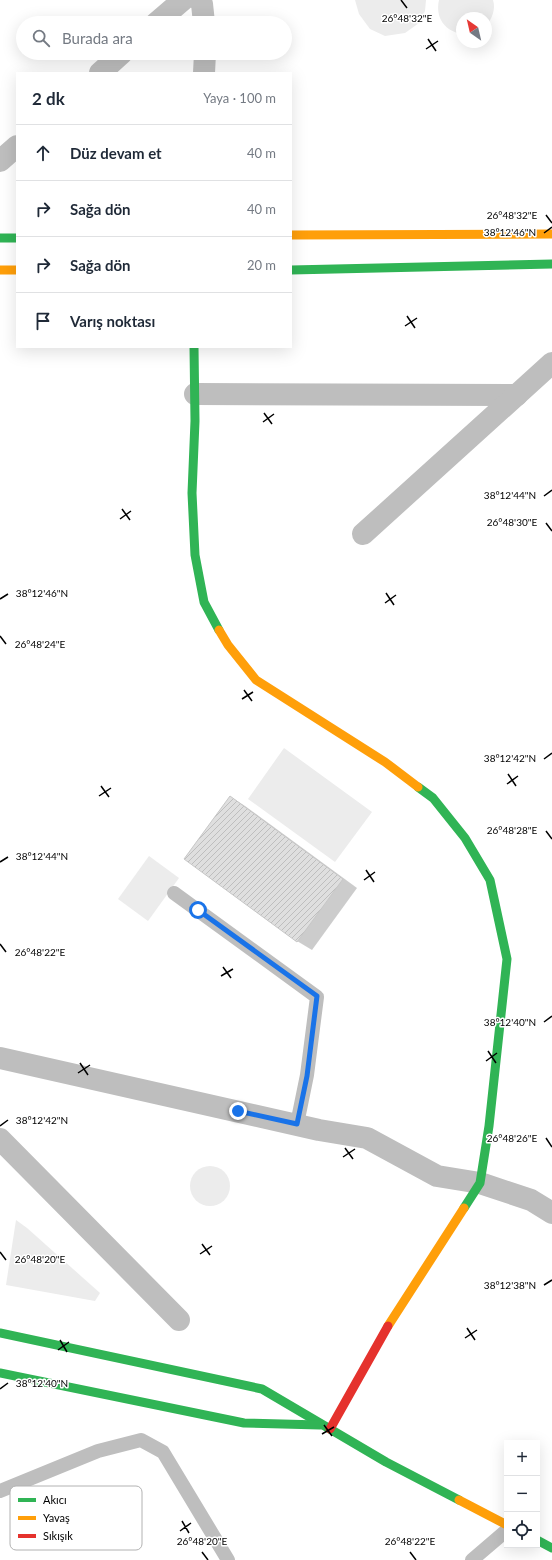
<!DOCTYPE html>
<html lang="tr">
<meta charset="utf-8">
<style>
body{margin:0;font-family:Lato,sans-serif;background:#f2f2f3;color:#1f2937}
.controls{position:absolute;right:12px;bottom:12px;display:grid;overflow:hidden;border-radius:0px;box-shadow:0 4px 16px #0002}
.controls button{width:36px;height:36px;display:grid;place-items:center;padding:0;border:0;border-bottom:1px solid #e0e1e3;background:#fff;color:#1f2937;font:20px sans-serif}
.compass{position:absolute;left:456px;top:12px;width:36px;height:36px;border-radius:50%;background:#fff;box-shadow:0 4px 16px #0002;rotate:326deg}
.stop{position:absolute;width:12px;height:12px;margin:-9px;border:3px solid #1a73e8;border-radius:50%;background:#fff}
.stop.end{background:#1a73e8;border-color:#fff;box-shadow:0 1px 4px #0008}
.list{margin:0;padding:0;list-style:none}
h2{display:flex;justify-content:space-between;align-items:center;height:52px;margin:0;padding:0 16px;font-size:17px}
h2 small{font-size:13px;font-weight:400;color:#747a83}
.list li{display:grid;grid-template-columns:26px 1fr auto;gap:12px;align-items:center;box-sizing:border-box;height:56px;padding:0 16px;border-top:1px solid #e0e1e3}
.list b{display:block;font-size:15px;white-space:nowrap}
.list em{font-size:13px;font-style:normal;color:#747a83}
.icon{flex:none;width:22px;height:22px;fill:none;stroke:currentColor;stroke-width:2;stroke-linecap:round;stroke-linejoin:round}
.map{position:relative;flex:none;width:552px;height:1560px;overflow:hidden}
.search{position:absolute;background:#fff;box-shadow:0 4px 16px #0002;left:16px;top:16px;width:276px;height:44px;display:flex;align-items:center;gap:10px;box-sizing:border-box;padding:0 14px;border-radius:22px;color:#747a83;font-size:15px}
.panel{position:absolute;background:#fff;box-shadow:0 4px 16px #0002;left:16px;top:72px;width:276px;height:276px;border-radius:0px}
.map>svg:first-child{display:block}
.park{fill:#ececec}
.shadow{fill:#0003}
.building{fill:url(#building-hatch);stroke:#c7c7c7}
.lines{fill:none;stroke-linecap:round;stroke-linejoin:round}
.lane{stroke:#bebebe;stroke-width:14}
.street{stroke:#bebebe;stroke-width:22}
.fast{stroke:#30b455;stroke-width:9}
.slow{stroke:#ff9f0a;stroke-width:9}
.jam{stroke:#e5322d;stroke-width:9}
.route{stroke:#1a73e8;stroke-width:5}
.ticks{fill:none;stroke:#000;stroke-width:1.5}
.key{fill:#fff;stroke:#b2b2b2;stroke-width:1}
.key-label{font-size:11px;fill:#000}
.ticks-label{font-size:10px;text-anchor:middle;fill:#000;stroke:#fff;stroke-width:3;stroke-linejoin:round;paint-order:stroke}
</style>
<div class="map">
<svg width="552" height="1560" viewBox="0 0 552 1560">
<defs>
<pattern id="building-hatch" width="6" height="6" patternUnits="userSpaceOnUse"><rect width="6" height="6" fill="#dfdfdf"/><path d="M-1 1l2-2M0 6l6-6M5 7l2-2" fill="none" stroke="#bebebe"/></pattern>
</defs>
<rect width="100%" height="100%" fill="#fff"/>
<g class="park">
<polygon points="355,0 426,0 425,11 419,23 405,33 385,36 370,29 359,14"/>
<path d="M439 0H493C496 9 492 19 486 26V18H462V34C445 31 435 18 439 0Z"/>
<polygon points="284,748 372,812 335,862 248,799"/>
<polygon points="149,856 179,878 148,921 118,899"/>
<circle cx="210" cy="1186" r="20"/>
<polygon points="16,1220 27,1228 100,1293 95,1301 6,1285"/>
</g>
<polygon class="shadow" points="231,797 245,806 357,888 312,950 297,941"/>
<polygon class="building" points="230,796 343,879 297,942 184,859"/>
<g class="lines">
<g class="lane">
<polyline points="174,893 317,997 307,1075 297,1124"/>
<polyline points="0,1491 98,1451 141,1440 163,1452 228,1560"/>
<polyline points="472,1560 507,1530"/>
</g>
<g class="street">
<polyline points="199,0 202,4 204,23"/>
<polyline points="156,23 183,0"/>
<polyline points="100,73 122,53"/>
<polyline points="204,73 205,53"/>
<polyline points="0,161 17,146"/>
<polyline points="195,394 517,395"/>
<polyline points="363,534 552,363"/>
<polyline points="0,1058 319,1130 367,1138 437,1176 480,1183 531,1200 552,1213"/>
<polyline points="0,1139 179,1320"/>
</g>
<g class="fast">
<polyline points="0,238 17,238"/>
<polyline points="291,270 552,264"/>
<polyline points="194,347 195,421 192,493 195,555 204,602 219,630"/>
<polyline points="418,787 433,798 465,838 490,880 507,959 489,1126 480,1183 464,1208"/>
<polyline points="0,1333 262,1389 386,1462 459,1500"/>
<polyline points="0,1373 244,1423 320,1425"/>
<polyline points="537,1540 552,1548"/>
</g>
<g class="slow">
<polyline points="291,235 552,234"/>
<polyline points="0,270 17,270"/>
<polyline points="219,630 228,645 256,680 385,762 418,787"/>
<polyline points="388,1326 464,1208"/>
<polyline points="459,1500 507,1525"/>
</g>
<polyline class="jam" points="330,1429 388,1326"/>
</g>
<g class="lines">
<polyline class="route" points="198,910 317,996 307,1076 297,1124 238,1111"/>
</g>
<path class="ticks" d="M401 0 407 8M428 39 436 51M426 49 438 41M546 215 552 223M544 233 552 227M407 316 415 328M405 326 417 318M264 413 272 424M263 422 274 414M544 496 552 490M122 509 130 520M120 519 131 511M546 523 552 531M386 593 394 605M0 599 8 594M385 603 396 595M0 636 6 644M244 690 252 701M242 699 253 692M544 759 552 753M508 774 516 786M507 784 518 776M101 786 109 797M99 796 111 788M546 831 552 839M0 862 8 857M366 870 374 882M364 880 375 872M0 944 6 952M223 967 231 978M221 976 233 969M544 1022 552 1016M488 1051 496 1063M486 1061 497 1053M80 1063 88 1075M78 1073 90 1065M0 1126 8 1120M546 1138 552 1147M345 1148 353 1159M343 1157 355 1149M202 1244 210 1255M0 1252 6 1260M200 1254 212 1246M544 1285 552 1280M467 1328 475 1340M465 1338 477 1330M60 1340 67 1352M58 1350 69 1342M0 1389 8 1383M324 1425 332 1436M322 1434 334 1427M182 1521 189 1533M180 1531 191 1523M202 1552 208 1560M410 1552 416 1560"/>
<rect x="10" y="1486" width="132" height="64" rx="6" class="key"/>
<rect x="18" y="1498" width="18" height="4" fill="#30b455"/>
<rect x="18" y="1516" width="18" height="4" fill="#ff9f0a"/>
<rect x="18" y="1534" width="18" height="4" fill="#e5322d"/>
<g class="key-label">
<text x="43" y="1504">Akıcı</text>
<text x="43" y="1522">Yavaş</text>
<text x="43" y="1540">Sıkışık</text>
</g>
<g class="ticks-label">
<text x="407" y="22">26°48'32"E</text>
<text x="512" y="219">26°48'32"E</text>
<text x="510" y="236">38°12'46"N</text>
<text x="510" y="499">38°12'44"N</text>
<text x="512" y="526">26°48'30"E</text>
<text x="42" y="597">38°12'46"N</text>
<text x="40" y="648">26°48'24"E</text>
<text x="510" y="762">38°12'42"N</text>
<text x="512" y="834">26°48'28"E</text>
<text x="42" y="860">38°12'44"N</text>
<text x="40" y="956">26°48'22"E</text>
<text x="510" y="1026">38°12'40"N</text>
<text x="42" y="1124">38°12'42"N</text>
<text x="512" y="1142">26°48'26"E</text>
<text x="40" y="1263">26°48'20"E</text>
<text x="510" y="1289">38°12'38"N</text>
<text x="42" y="1387">38°12'40"N</text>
<text x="202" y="1545">26°48'20"E</text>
<text x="410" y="1545">26°48'22"E</text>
</g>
</svg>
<div class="controls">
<button>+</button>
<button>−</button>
<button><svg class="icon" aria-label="locate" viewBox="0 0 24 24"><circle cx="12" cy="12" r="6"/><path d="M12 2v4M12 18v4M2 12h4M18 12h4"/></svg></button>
</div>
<svg class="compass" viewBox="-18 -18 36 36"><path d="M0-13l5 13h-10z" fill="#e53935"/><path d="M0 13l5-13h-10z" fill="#747a83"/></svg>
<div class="stop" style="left:198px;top:910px"></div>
<div class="stop end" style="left:238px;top:1111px"></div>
<div class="search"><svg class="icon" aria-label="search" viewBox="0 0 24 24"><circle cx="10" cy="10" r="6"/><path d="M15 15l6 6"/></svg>Burada ara</div>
<section class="panel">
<h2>2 dk<small>Yaya · 100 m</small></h2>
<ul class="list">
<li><svg class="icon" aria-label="ahead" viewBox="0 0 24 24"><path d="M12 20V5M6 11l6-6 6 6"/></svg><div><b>Düz devam et</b></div><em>40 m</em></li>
<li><svg class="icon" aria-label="right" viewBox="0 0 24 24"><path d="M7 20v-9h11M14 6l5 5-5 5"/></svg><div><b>Sağa dön</b></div><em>40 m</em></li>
<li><svg class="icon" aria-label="right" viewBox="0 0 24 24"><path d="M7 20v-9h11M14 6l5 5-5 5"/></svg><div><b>Sağa dön</b></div><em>20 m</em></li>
<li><svg class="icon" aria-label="arrive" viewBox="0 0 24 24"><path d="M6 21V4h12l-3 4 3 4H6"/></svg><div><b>Varış noktası</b></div></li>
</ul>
</section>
</div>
